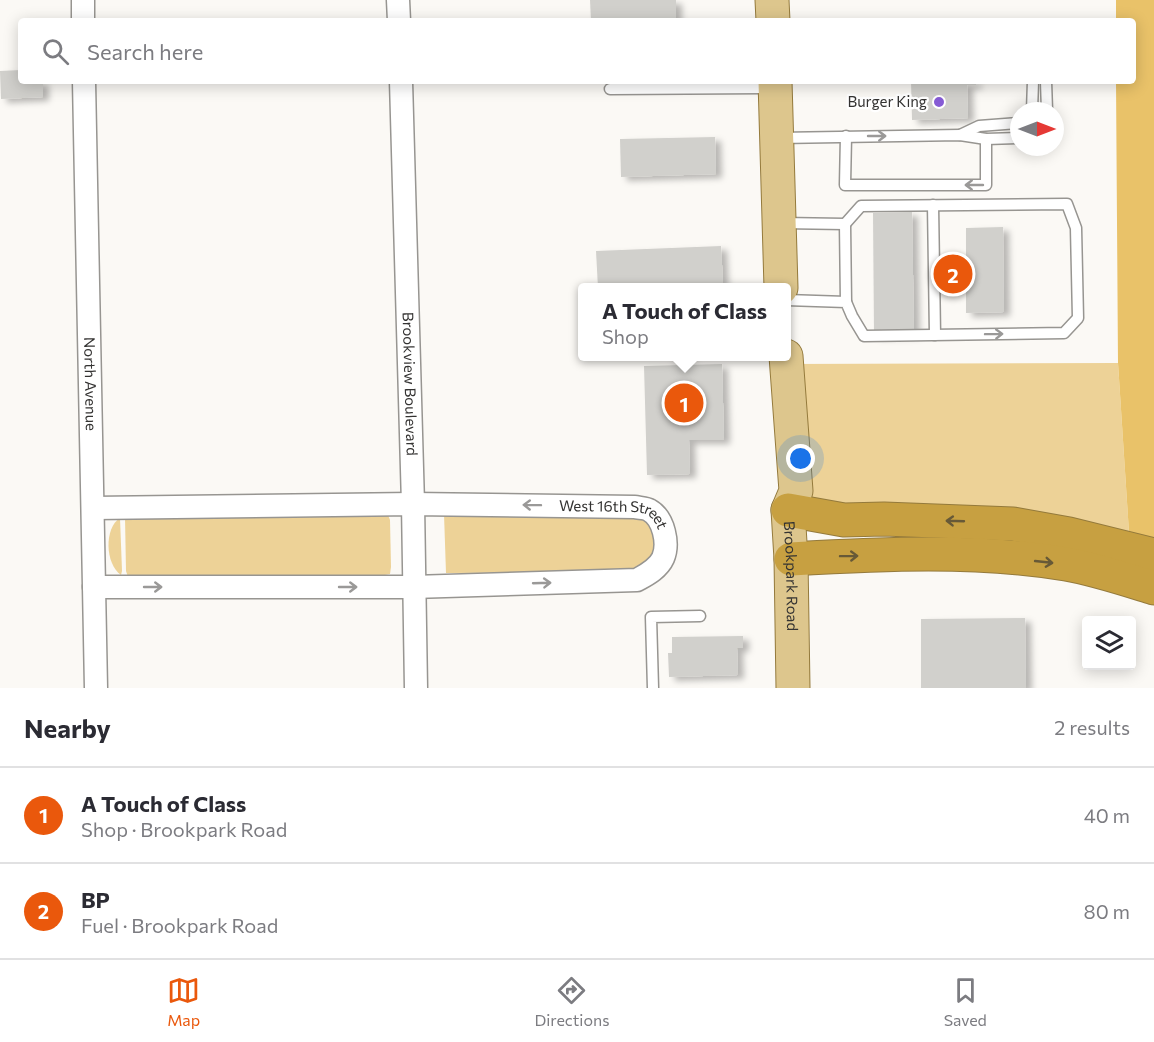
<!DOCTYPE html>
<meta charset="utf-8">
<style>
body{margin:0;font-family:Commissioner,sans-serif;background:#f2f2f3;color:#2b2b33}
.controls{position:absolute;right:18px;bottom:18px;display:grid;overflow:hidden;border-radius:6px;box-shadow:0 3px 15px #0003}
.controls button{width:54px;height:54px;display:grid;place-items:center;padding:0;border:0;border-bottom:2px solid #e1e1e2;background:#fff;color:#2b2b33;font:30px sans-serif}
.compass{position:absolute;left:1010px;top:102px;width:54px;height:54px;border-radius:50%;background:#fff;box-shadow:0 3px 15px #0003;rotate:90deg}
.you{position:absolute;left:801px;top:459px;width:21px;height:21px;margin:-15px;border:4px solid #fff;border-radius:50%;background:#1a73e8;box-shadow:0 0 0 9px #1a73e833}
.badge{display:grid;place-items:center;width:39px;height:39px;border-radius:50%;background:#ea580c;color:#fff;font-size:20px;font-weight:700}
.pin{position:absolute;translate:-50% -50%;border:3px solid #fff;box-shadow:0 2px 6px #0006}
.popup{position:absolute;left:578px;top:283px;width:213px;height:78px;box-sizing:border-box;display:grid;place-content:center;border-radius:6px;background:#fff;filter:drop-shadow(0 2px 4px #0005);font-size:20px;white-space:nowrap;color:#7c7c81}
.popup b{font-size:22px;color:#2b2b33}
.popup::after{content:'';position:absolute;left:50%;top:100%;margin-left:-12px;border:12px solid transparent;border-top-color:#fff}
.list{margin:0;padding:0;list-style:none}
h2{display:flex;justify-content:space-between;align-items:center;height:78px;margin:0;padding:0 24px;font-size:26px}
h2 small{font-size:20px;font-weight:400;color:#7c7c81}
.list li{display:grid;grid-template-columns:39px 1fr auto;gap:18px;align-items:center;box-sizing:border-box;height:96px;padding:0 24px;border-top:2px solid #e1e1e2}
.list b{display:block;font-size:22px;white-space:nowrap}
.list p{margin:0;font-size:20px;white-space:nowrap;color:#7c7c81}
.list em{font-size:20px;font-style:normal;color:#7c7c81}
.icon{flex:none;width:33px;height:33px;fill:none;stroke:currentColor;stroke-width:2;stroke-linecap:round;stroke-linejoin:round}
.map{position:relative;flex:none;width:1154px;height:688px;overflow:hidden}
.search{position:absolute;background:#fff;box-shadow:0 3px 15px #0003;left:18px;right:18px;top:18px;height:66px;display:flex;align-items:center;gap:15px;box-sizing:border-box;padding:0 21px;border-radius:6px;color:#7c7c81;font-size:22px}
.sheet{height:270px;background:#fff}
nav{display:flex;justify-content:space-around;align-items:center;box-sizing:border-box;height:84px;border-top:2px solid #e1e1e2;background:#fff;font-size:16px;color:#7c7c81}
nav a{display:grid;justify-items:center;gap:3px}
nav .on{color:#ea580c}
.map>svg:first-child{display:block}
.green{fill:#edd297}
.forest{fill:#e9c269}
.building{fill:#d1d0cc;filter:url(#shadow)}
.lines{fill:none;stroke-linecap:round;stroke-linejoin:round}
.lane-casing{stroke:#979591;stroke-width:13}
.street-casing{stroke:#979591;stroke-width:25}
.primary-casing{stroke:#947a3c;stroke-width:35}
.highway-casing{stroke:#947a3c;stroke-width:35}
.lane{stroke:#fff;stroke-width:10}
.street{stroke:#fff;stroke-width:22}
.primary{stroke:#ddc68d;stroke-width:33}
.highway{stroke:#c7a041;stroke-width:33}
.oneway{stroke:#9a9998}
.oneway2{stroke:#675937}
.poi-dot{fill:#865bd5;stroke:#fff;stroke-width:2}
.labels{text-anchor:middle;stroke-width:4.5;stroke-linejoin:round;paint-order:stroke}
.poi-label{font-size:15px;fill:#343332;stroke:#fff;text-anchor:end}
.street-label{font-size:15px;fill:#343332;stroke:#fff}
</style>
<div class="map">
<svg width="1154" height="688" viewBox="0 0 1154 688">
<defs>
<filter id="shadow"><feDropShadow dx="6" dy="4" stdDeviation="3" flood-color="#0004"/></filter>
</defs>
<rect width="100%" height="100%" fill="#fbf9f5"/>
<g class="green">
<polygon points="1118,363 1130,548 788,510 783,364"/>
<polygon points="630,511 647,519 655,532 654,552 647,563 630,572 446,573 444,514"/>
<polygon points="388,515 390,520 391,567 390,574 385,575 128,577 126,571 125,517"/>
<path d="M120 518 122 571 121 575C105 564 104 528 120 518Z"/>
</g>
<polygon class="forest" points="1116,0 1154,0 1154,555 1130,548 1118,363 1116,81 1133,81 1133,21 1116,21"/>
<g class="building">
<polygon points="590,0 676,0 676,21 591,21"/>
<polygon points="21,70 21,81 43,81 43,97 1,99 0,71"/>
<polygon points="911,81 976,81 976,85 967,85 968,118 912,120"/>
<polygon points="715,137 716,174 621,177 620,139"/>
<polygon points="912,212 914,334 874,335 873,213"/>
<polygon points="1003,227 1004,312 966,313 966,228"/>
<polygon points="721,246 723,284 598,288 596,251"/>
<polygon points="722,364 724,440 689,440 690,474 647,475 644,366"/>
<polygon points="1025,618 1026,688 921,688 921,619"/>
<polygon points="743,636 743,648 737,648 738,675 669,677 668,653 672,653 672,637"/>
</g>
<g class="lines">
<defs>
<g id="lane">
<polyline points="1046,81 1047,111"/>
<polyline points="610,89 772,88"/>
<polyline points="1032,111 1033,81"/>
<polyline points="960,135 979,126 1019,123"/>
<polyline points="846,136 845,185 986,185 986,139"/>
<polyline points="779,138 960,135 986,139 1019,138"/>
<polyline points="933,205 935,335"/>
<polyline points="782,223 845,224 861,206 1067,204 1076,228 1078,318 1064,333 864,336 852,316 846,302 786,300"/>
<polyline points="845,224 846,302"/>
<polyline points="653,688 651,617 700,616"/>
</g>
<g id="street">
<polyline points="83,0 83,21"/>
<polyline points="398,0 399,21"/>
<path id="s1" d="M84 81 96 688"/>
<path id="s2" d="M401 81 413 504 416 688"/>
<path id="s3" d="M94 508 413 504 635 507C639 508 646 508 649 510 664 518 669 544 663 558 658 569 646 575 637 580L413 587H94"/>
</g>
<g id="primary">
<polyline points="772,0 773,21"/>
<polyline points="775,81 781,288"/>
<path id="s4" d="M786 356 796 491 788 510 791 559 793 688"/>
</g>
<g id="highway">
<polyline points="788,510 844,520 884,519 1013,524 1069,534 1154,555"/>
<path d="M791 559C880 554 977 549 1066 564 1095 569 1125 579 1154 588"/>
</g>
</defs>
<use href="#lane" class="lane-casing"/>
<use href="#street" class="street-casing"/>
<use href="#primary" class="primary-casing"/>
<use href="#highway" class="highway-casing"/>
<use href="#lane" class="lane"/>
<use href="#street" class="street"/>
<use href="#primary" class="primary"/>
<use href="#highway" class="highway"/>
</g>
<defs><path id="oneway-shaft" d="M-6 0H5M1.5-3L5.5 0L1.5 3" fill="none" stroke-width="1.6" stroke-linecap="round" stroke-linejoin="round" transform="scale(1.5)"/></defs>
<g class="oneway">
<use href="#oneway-shaft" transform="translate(877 136)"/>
<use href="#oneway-shaft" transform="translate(974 185) rotate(-180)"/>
<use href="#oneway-shaft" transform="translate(994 334) rotate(-1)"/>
<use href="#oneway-shaft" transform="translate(532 505) rotate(-179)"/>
<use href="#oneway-shaft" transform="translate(542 583) rotate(-2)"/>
<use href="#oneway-shaft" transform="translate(153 587)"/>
<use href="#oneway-shaft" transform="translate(348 587)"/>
</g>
<g class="oneway2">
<use href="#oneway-shaft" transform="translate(955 521) rotate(-178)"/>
<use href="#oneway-shaft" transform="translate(849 556) rotate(-1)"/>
<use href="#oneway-shaft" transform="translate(1044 562) rotate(6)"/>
</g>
<circle class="poi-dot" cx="939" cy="102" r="6"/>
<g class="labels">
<g class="poi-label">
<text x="927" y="107">Burger King</text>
</g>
<g class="street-label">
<text dy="5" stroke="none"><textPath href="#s1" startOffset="303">North Avenue</textPath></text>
<text dy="5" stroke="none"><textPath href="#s2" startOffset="303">Brookview Boulevard</textPath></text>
<text dy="5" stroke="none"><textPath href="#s3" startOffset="522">West 16th Street</textPath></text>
<text dy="5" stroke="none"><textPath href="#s4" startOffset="222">Brookpark Road</textPath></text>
</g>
</g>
</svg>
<div class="controls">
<button><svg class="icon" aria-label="layers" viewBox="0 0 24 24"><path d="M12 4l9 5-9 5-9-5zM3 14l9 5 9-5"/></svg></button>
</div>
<svg class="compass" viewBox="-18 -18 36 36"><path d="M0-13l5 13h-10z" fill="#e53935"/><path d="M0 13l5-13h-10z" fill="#7c7c81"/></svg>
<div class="you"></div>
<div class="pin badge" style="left:684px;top:403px">1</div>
<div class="popup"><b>A Touch of Class</b>Shop</div>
<div class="pin badge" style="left:953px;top:274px">2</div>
<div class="search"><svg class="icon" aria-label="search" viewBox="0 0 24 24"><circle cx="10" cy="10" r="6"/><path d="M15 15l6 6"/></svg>Search here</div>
</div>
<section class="sheet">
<h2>Nearby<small>2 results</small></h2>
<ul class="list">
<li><span class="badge">1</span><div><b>A Touch of Class</b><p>Shop · Brookpark Road</p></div><em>40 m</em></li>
<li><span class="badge">2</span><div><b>BP</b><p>Fuel · Brookpark Road</p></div><em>80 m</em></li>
</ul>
</section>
<nav>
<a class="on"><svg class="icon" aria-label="map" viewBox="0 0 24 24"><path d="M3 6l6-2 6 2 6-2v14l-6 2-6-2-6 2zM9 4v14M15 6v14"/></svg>Map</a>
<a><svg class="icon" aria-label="directions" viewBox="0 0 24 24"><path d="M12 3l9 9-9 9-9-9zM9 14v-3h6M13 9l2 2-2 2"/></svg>Directions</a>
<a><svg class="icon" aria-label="saved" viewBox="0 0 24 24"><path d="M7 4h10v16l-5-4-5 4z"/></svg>Saved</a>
</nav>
